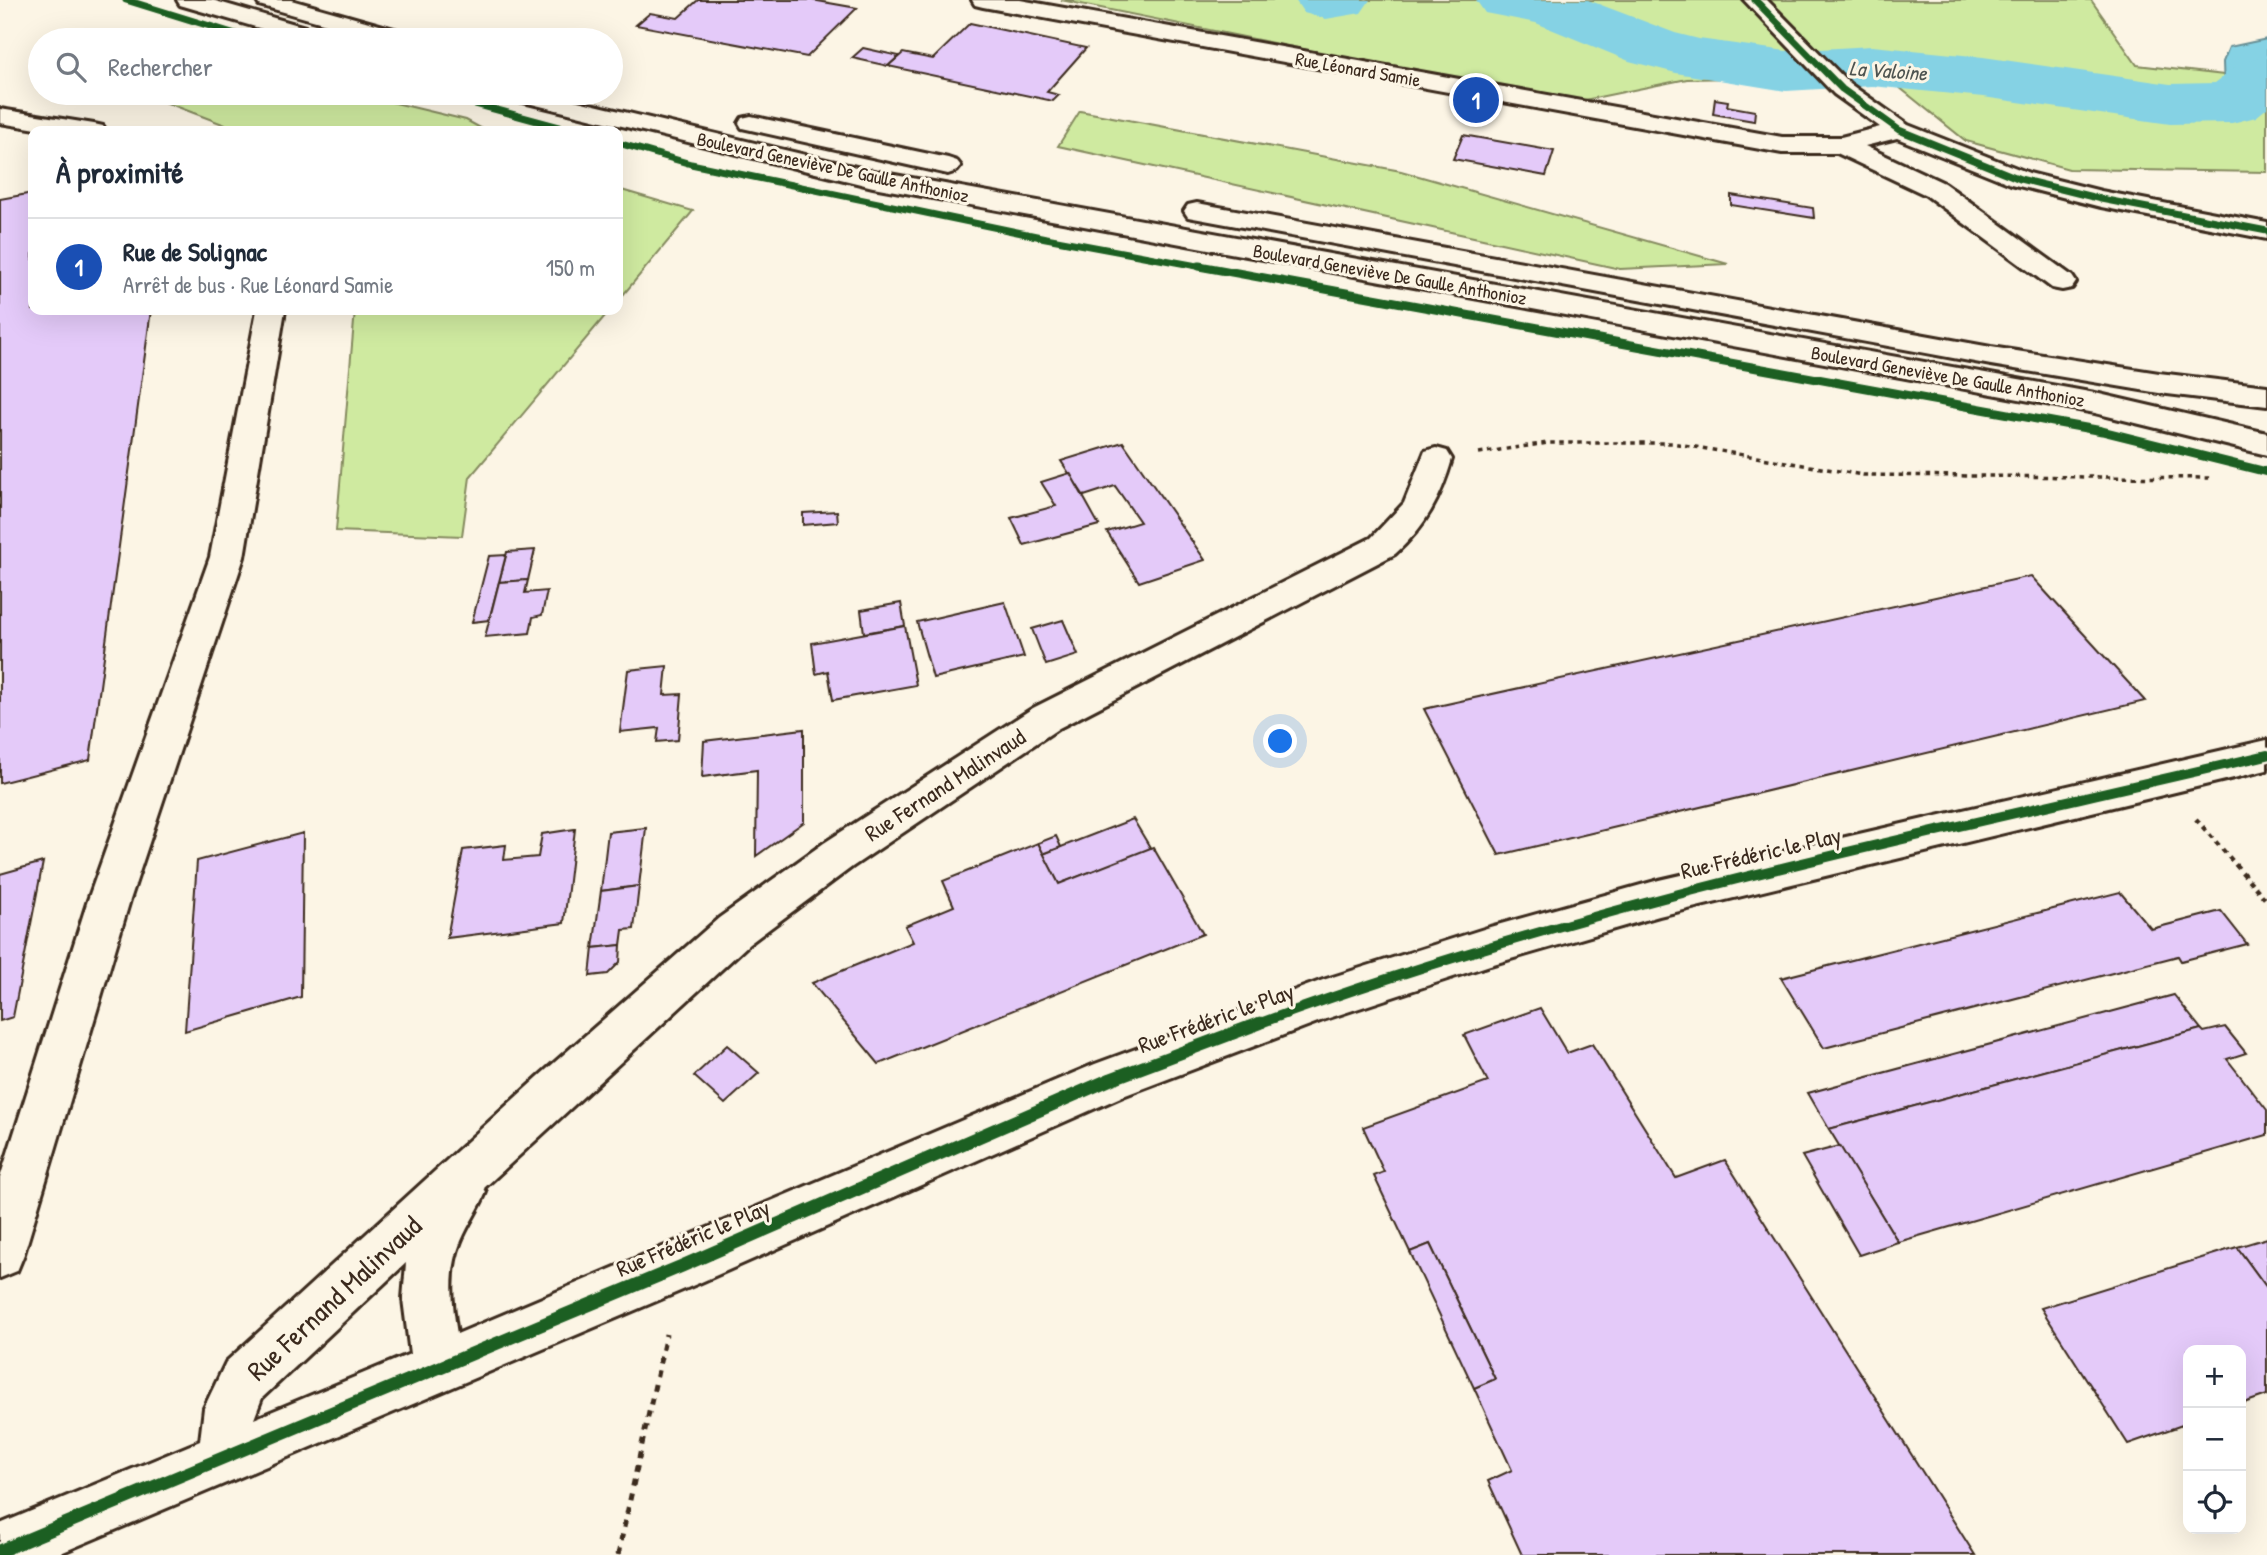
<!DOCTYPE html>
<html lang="fr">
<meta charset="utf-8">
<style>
body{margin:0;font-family:"Patrick Hand",sans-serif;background:#f2f2f3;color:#1f2937}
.controls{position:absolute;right:21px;bottom:21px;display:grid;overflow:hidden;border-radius:14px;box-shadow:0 7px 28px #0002}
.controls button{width:63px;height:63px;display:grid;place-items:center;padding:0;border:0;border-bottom:2px solid #e0e1e3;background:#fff;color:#1f2937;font:35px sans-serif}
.you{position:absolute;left:1281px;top:742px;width:24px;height:24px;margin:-18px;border:5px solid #fff;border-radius:50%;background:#1a73e8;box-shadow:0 0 0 10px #1a73e833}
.badge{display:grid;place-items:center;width:46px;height:46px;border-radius:50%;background:#d1495b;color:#fff;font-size:23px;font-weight:700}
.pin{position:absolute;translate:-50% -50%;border:4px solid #fff;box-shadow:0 2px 7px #0006}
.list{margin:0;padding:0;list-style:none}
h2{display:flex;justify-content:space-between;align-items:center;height:91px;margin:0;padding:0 28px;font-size:30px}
h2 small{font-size:23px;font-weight:400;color:#747a83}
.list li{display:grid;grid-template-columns:46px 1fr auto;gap:21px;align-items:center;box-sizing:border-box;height:98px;padding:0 28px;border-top:2px solid #e0e1e3}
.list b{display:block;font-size:26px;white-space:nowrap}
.list p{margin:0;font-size:23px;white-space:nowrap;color:#747a83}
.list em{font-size:23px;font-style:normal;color:#747a83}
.icon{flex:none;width:38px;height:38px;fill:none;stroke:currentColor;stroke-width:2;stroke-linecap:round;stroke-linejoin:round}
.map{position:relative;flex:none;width:2267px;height:1555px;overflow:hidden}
.search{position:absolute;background:#fff;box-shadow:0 7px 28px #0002;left:28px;top:28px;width:595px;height:77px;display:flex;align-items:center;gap:18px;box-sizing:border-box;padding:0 24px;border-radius:38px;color:#747a83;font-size:26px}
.panel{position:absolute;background:#fff;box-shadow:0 7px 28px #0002;left:28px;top:126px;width:595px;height:189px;border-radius:14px}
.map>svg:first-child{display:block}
.green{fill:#cfeaa0;stroke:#858a5f;stroke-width:2}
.water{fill:#85d2e4;stroke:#678f95;stroke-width:2}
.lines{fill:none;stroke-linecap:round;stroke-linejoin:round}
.river{fill:#85d2e4;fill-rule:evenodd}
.building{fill:#e4caf9;stroke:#3b2a1e;stroke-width:2}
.minor-casing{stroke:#3b2a1e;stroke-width:6}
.major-casing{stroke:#3b2a1e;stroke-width:6}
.path-far2{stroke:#3b2a1e;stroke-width:3.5;stroke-dasharray:4.5 4.5;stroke-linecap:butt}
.path-far1{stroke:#3b2a1e;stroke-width:4.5;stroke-dasharray:5 5;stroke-linecap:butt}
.path{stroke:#3b2a1e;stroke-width:5;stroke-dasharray:7 7;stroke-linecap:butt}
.minor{fill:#fcf5e5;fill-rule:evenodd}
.major{fill:#fcf5e5;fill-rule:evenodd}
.cycleway-far3-casing{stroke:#fcf5e5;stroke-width:10}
.cycleway-far2-casing{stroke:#fcf5e5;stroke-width:12}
.cycleway-far1-casing{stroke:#fcf5e5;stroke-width:15}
.cycleway-casing{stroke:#fcf5e5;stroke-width:18}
.cycleway-far3{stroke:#1b5e20;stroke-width:7}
.cycleway-far2{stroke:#1b5e20;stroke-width:9}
.cycleway-far1{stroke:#1b5e20;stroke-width:10}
.cycleway{stroke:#1b5e20;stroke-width:13}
.labels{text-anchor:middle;stroke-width:6;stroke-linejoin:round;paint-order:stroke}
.far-street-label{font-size:19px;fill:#3b2a1e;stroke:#fcf5e5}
.far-water-label{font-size:21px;font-style:italic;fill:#4e5450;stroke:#fcf5e5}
.street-label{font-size:23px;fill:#3b2a1e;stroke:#fcf5e5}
.near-street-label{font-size:28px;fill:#3b2a1e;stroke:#fcf5e5}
</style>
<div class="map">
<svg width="2267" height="1555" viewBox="0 0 2267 1555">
<rect width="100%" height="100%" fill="#fcf5e5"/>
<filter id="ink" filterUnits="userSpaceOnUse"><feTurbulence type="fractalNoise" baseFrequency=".0143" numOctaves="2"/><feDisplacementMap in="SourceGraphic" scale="14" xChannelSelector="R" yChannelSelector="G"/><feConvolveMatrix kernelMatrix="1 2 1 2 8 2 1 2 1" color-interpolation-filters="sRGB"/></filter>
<g filter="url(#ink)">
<g class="green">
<polygon points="1061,0 2091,0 2137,65 2224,75 2267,65 2267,172 2069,169 1966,141 1884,75 1687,79 1570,103"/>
<polygon points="141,93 354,93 466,120 486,131 241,131"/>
<polygon points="1080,111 1401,171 1728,264 1620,269 1058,146"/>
<polygon points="618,189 693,211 618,301"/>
<polygon points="355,310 610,310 470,477 462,536 336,531"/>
</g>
<polygon class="water" points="2267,39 2267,104 2250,114 2182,115 2111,109 1947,83 1864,76 1845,57 1877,57 2040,78 2224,92 2223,62 2229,47"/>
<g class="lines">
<g class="river">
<polygon points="1295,0 1370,0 1361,13 1326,19 1304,13"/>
<polygon points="1476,0 1588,0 1675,33 1699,39 1786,51 1872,46 1983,57 2170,84 2215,83 2244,61 2267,55 2267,108 2256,117 2232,123 2170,124 1983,97 1872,86 1786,91 1676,73 1629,61 1536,23 1485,13"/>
</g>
</g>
<g class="building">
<polygon points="698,0 812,0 857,8 807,57 636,25 650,13 678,18"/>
<polygon points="970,23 1086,48 1047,92 1059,95 1053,101 888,66 903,53 933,59"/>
<polygon points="863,48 899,56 888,66 852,58"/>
<polygon points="1715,99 1728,101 1727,106 1755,111 1754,121 1713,114"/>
<polygon points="1463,135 1554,151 1546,176 1453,159"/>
<polygon points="33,193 33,310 151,310 90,760 0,783 0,199"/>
<polygon points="1731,195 1813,208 1814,218 1731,205"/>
<polygon points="1123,442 1205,560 1139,582 1107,532 1140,522 1115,486 1084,496 1061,461"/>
<polygon points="1070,473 1099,525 1024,545 1011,518 1056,506 1041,482"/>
<polygon points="837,511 838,522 803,525 803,513"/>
<polygon points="535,550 528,580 499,582 507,552"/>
<polygon points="506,555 489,620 472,622 489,556"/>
<polygon points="2031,576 2145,701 1499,855 1424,709"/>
<polygon points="528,580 525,593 547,591 542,615 533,617 530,633 485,637 499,582"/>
<polygon points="1005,602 1024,657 933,678 917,622"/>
<polygon points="901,603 905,626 864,633 861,610"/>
<polygon points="1063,620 1078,655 1046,665 1032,629"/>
<polygon points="905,626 916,685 833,700 828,671 816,674 812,643"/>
<polygon points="667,666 664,695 682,694 678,740 657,742 659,728 620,732 628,670"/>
<polygon points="804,729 804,822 756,856 757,770 702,777 704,741"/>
<polygon points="1133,819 1151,849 1059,884 1043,854"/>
<polygon points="646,828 639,886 601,891 608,832"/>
<polygon points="575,829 564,923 447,938 463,850 506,845 504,860 538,857 542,834"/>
<polygon points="303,833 301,997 185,1031 197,861"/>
<polygon points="1056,836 1061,847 1043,854 1038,843"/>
<polygon points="1038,843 1059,884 1153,847 1203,934 879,1064 812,983 913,942 905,926 954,906 943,881"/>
<polygon points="43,862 13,1017 0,1021 0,874"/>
<polygon points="639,886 634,929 623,930 621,945 593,948 601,891"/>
<polygon points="2120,892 2151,929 2221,911 2247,944 2181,961 2178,956 1824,1048 1781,978"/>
<polygon points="621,945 620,962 608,974 590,976 593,948"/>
<polygon points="2174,995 2201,1029 1829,1129 1808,1093"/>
<polygon points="1540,1008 1567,1053 1592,1044 1676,1178 1725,1160 1975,1555 1522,1555 1488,1481 1512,1470 1474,1388 1495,1379 1430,1244 1410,1252 1374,1176 1384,1172 1363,1127 1488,1082 1464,1035"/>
<polygon points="2225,1027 2246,1053 2227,1059 2267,1110 2267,1135 1898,1242 1829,1129 2201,1029 2204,1032"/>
<polygon points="727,1045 759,1073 725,1104 694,1076"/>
<polygon points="1840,1146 1898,1242 1859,1255 1802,1156"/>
<polygon points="2267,1238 2267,1288 2237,1247"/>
<polygon points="1430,1244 1495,1379 1474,1388 1410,1252"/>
<polygon points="2237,1247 2267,1288 2267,1395 2241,1404 2241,1350 2188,1350 2188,1423 2128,1444 2041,1308"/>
</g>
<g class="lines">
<defs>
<g id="minor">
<polygon points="972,0 1020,0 1782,137 1841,137 1880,127 1834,94 1744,0 1767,0 1850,84 1908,125 2029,173 2101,191 2267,223 2267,239 2101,207 2011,184 1897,138 1865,146 1944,183 2072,276 2076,282 2072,288 2062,290 2052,288 1926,195 1837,153 1782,153 983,7 975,5"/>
<polygon points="0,109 94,124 103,126 106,131 49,131 0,123"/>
<polygon points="257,310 285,310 244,557 130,900 24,1254 17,1271 0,1278 0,1178 88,900 210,557"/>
<path d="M1436 448 1447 451 1452 459C1441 498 1425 527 1395 554L1059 728 852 867 749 944 484 1188 486 1192C479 1209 468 1224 461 1241 448 1271 452 1304 457 1334L1095 1064 1323 980 1490 927 1659 880 2267 740V770L1659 916 1490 965 1323 1020 1123 1096 699 1283 56 1555H0V1524L200 1441 204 1408 226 1362 538 1077 719 918 824 843 1033 708 1371 538 1404 503 1425 451ZM406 1263 403 1299 410 1354 254 1419 262 1398Z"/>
</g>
<g id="major">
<polygon points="177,0 212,0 305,27 308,32 305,37 297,39 180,5"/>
<polygon points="256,0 291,0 415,35 418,40 383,40 259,5"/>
<polygon points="503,93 544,93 873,171 2095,393 2267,433 2267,455 2095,413 873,187 507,98"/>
<polygon points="751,116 948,158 957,161 961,166 957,171 948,174 742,128 739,123 742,118"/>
<polygon points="1197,203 1991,347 2159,373 2267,386 2267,406 2159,393 1991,365 1188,217 1184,211 1188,205"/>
</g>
</defs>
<use href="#minor" class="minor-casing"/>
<use href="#major" class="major-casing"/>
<polyline class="path-far2" points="1479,453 1548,443 1672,443 1863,475 2212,478"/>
<polyline class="path-far1" points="2196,819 2267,901"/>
<polyline class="path" points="618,1555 666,1334"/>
<use href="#minor" class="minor"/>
<use href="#major" class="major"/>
<defs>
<g id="cycleway-far3">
<polyline points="126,0 255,40"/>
<polyline points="1755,0 1842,89 1899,130 2020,179 2101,199 2267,231"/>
<polyline points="435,93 574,131"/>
<polyline points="618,143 691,164 1046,238 1208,268"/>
</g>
<polyline id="cycleway-far2" points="1199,266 2102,431 2267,472"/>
<path id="cycleway-far1" d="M1255 1025C1583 903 1927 835 2267 755"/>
<polyline id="cycleway" points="0,1551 682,1266 1111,1079 1260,1023"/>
</defs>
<use href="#cycleway-far3" class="cycleway-far3-casing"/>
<use href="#cycleway-far2" class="cycleway-far2-casing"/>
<use href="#cycleway-far1" class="cycleway-far1-casing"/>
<use href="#cycleway" class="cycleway-casing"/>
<use href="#cycleway-far3" class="cycleway-far3"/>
<use href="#cycleway-far2" class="cycleway-far2"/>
<use href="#cycleway-far1" class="cycleway-far1"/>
<use href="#cycleway" class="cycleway"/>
</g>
</g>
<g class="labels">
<g class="far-street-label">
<text transform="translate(1358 69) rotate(10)" y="7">Rue Léonard Samie</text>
<text transform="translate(833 167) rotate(12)" y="7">Boulevard Geneviève De Gaulle Anthonioz</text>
<text transform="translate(1390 274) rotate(10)" y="7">Boulevard Geneviève De Gaulle Anthonioz</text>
<text transform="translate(1948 376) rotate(10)" y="7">Boulevard Geneviève De Gaulle Anthonioz</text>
</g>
<g class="far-water-label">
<text transform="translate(1888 71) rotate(4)" y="7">La Valoine</text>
</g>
<g class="street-label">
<text transform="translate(945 785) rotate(-33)" y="8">Rue Fernand Malinvaud</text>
<text transform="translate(1761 853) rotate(-13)" y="8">Rue Frédéric le Play</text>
<text transform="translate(1216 1018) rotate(-20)" y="8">Rue Frédéric le Play</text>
<text transform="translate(693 1238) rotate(-23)" y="8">Rue Frédéric le Play</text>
</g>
<g class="near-street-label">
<text transform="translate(334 1298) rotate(-43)" y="10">Rue Fernand Malinvaud</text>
</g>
</g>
</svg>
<div class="controls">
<button>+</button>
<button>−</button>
<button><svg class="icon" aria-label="locate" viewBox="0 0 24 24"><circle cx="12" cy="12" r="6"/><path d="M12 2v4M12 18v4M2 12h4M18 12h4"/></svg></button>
</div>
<div class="you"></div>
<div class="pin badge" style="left:1476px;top:100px;background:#1a4fb4">1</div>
<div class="search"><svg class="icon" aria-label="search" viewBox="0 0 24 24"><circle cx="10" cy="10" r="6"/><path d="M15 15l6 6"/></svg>Rechercher</div>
<section class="panel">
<h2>À proximité<small></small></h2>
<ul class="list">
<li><span class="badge" style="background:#1a4fb4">1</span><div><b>Rue de Solignac</b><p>Arrêt de bus · Rue Léonard Samie</p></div><em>150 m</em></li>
</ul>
</section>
</div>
